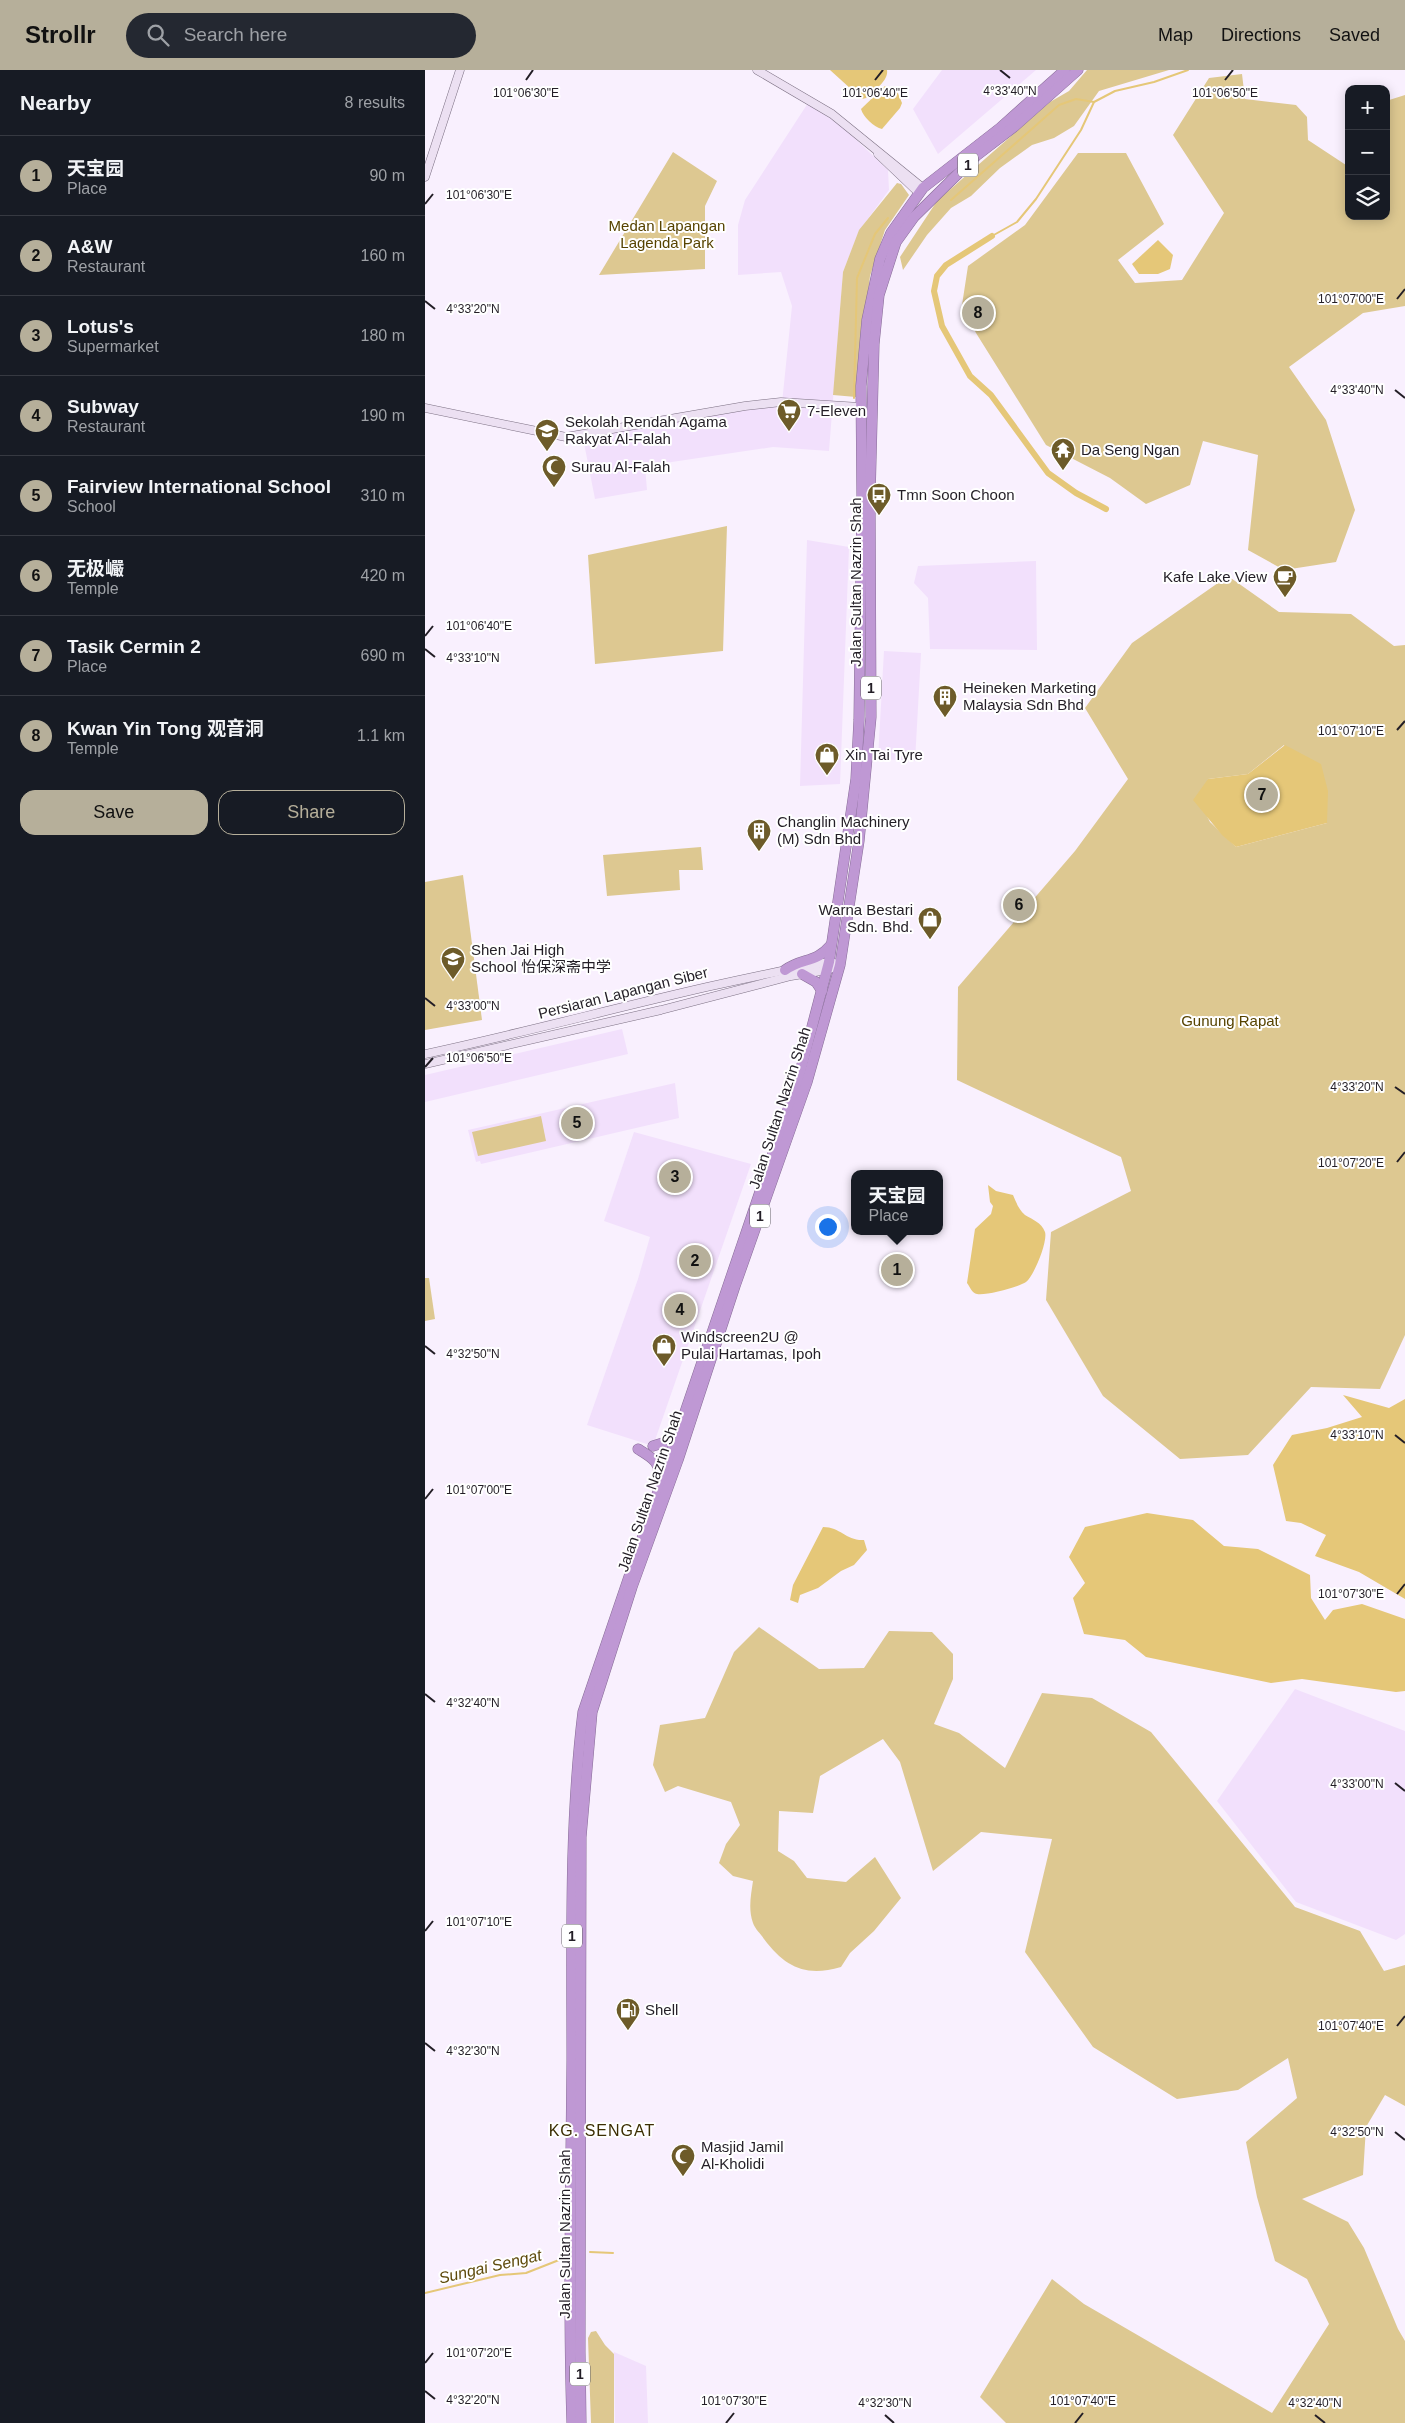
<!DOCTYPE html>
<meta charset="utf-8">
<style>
body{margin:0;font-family:Arial,"Noto Sans SC",sans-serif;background:#242831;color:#f1f3f6}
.controls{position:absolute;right:15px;top:15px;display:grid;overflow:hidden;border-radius:10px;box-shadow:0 2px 12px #0003}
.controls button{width:45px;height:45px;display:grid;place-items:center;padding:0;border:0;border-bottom:1px solid #363941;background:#171b24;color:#f1f3f6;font:25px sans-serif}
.you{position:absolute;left:402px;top:1156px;width:18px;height:18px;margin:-12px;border:4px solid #fff;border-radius:50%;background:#1a73e8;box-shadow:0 0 0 8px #1a73e833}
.badge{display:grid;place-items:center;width:32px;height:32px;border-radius:50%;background:#b6af9a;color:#111;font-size:16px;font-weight:700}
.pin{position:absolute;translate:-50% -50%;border:2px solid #fff;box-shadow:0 1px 5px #0006}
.popup{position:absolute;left:426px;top:1100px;width:92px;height:65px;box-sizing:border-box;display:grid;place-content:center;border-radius:10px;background:#171b24;filter:drop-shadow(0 1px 4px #0005);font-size:16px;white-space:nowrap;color:#9ea1a6}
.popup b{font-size:19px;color:#f1f3f6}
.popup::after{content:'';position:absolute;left:50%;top:100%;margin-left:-10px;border:10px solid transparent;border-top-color:#171b24}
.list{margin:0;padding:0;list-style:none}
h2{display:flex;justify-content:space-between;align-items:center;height:65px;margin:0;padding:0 20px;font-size:21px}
h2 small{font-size:16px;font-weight:400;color:#9ea1a6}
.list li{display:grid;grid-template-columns:32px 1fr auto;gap:15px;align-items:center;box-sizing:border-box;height:80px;padding:0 20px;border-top:1px solid #363941}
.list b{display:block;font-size:19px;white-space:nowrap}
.list p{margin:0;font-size:16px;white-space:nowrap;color:#9ea1a6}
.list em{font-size:16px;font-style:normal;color:#9ea1a6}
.actions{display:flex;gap:10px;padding:15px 20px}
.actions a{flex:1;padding:11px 0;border:1px solid #b6af9a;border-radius:15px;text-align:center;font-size:18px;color:#b6af9a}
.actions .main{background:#b6af9a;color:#111}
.icon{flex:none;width:28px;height:28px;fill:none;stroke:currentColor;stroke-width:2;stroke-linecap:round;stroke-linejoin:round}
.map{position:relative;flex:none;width:980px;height:2353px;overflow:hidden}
header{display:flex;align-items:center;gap:30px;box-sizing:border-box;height:70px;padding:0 25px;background:#b6af9a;color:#111}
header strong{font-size:24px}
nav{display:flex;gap:28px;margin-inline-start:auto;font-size:18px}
.search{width:350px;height:45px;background:#242831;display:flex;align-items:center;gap:12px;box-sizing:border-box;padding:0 18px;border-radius:28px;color:#9ea1a6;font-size:19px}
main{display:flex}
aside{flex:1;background:#171b24}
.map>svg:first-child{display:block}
.built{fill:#f2e0fc}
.green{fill:#ddc891;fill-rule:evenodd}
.water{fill:#e5c778}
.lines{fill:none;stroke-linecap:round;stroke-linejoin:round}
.stream{stroke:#e5c778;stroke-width:2}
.canal{stroke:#e5c778;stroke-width:6}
.secondary-casing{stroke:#7c7083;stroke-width:9}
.highway-casing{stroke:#886d97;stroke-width:11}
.secondary{stroke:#ece0f2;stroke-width:8}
.highway{stroke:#bf98d4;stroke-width:10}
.ticks{fill:none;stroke:#231e26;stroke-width:2}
.labels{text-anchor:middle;stroke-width:4;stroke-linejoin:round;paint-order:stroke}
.shield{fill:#fff;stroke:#656267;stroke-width:1}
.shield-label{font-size:14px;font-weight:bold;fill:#231e26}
.park-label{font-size:15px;fill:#574300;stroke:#fff}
.poi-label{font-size:15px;fill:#231e26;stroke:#fff;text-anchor:start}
.street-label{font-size:15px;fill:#231e26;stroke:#fff}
.neighbourhood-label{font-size:16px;letter-spacing:1px;fill:#3c2e03;stroke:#fff}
.water-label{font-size:16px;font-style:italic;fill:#5e4a0b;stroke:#fff}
.ticks-label{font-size:12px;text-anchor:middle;fill:#231e26;stroke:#fff;stroke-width:4;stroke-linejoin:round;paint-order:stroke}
</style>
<header>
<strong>Strollr</strong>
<div class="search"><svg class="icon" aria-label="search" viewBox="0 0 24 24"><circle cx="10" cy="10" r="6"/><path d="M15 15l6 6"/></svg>Search here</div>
<nav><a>Map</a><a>Directions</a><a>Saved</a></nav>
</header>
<main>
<aside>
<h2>Nearby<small>8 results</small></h2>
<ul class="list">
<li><span class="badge">1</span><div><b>天宝园</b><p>Place</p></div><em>90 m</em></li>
<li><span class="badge">2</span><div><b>A&amp;W</b><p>Restaurant</p></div><em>160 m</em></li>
<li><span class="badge">3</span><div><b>Lotus's</b><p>Supermarket</p></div><em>180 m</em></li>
<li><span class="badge">4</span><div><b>Subway</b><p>Restaurant</p></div><em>190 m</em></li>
<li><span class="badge">5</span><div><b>Fairview International School</b><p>School</p></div><em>310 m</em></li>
<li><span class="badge">6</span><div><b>无极巗</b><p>Temple</p></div><em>420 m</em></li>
<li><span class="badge">7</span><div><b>Tasik Cermin 2</b><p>Place</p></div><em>690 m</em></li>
<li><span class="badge">8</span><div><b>Kwan Yin Tong 观音洞</b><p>Temple</p></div><em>1.1 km</em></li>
</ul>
<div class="actions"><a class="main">Save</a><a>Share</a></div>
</aside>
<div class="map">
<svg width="980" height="2353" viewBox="0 0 980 2353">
<rect width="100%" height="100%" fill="#f9f0fe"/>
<g class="built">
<polygon points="517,0 611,0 513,84 488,39"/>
<polygon points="383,33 419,58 463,100 464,120 434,161 418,202 404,381 348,377 220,396 222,420 170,429 157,363 357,333 367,236 356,202 313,205 313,155 320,130"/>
<polygon points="382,470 424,477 415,714 375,716"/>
<polygon points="611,491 612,580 505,579 503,528 489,513 493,496"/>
<polygon points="459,581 496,583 490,691 453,689"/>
<polygon points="197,959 203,984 0,1032 0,1005"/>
<polygon points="250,1013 254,1048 56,1094 55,1091 51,1092 43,1060"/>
<polygon points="209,1062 326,1094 228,1376 162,1355 213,1209 225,1167 179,1151"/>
<polygon points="870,1619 980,1661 980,1864 971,1870 871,1832 792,1731"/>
<polygon points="189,2282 221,2296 223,2353 190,2353"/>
</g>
<g class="green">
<polygon points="662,0 744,0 674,21 649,56 629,68 607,75 575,98 546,126 526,138 502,165 478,200 475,187 512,131 625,32 644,21"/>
<polygon points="817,4 820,29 871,35 882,47 883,70 924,97 924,146 961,146 961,31 980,25 980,236 938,243 864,297 901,350 930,440 911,492 859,500 823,480 833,385 778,371 765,415 721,434 685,408 621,375 551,263 537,235 543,196 600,155 653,83 701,83 739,154 693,190 710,213 757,210 799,143 748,65 784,8"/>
<polygon points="248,82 292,111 280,136 280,199 174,205"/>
<polygon points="472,113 476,114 484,125 460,160 445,206 431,327 408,325 418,202 434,160"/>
<polygon points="302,456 298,581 170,594 163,485"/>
<path d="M803 506 854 542 926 544 969 576 980 575V1265L955 1319 886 1317 823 1385 755 1389 678 1326 621 1230 626 1162 706 1121 696 1087 532 1010 533 917 650 781 703 709 660 638 707 573ZM859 675 902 753 811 777 785 752 780 742 783 709 823 704Z"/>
<polygon points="276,777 278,800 254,800 255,820 182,826 178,785"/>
<polygon points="38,805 57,950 0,960 0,812"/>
<polygon points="116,1046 121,1071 53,1086 47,1062"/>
<polygon points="0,1208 4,1208 10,1249 0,1251"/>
<path d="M334 1557 394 1599 439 1598 464 1561 507 1562 528 1584V1609L509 1654 534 1663 580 1698 617 1623 667 1628 726 1662 870 1837 935 1861 959 1901 980 1895V2036L960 2025 941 2057 938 2105 877 2129 923 2152 939 2178 973 2259 980 2271V2353H581L555 2327 627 2209 659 2234 847 2343 904 2254 882 2209 850 2191 832 2127 821 2072 872 2028 863 1988 813 2020 752 2029 668 1977 600 1882 627 1769 556 1762 508 1801 475 1692 458 1669 395 1706 388 1743 354 1741 353 1781 369 1791 382 1808 421 1812 450 1787 476 1828 449 1861 425 1883 416 1897C381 1907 361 1898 339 1869 336 1864 330 1859 328 1853 323 1839 326 1825 328 1811L308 1806 294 1793 301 1774 315 1755 306 1732 253 1716 240 1722 228 1695 235 1655 280 1648 309 1582Z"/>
<polygon points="171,2261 180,2275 189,2284 189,2353 166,2353 163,2268 166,2262"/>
</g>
<g class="water">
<path d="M405 0H462C464 11 448 21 441 28L437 29Z"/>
<path d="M460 16 472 21 477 33 475 38 457 59C449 57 438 47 436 39Z"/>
<polygon points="733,170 748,185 745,199 733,204 714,204 707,194"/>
<polygon points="860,675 896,694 903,721 902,753 811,777 797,765 768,730 783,709 823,704"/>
<path d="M563 1115 571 1121 588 1125C591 1132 594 1140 600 1145 608 1150 616 1152 620 1162 623 1171 609 1206 601 1212 594 1217 560 1226 552 1224 547 1223 545 1217 542 1213L550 1159 566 1144 568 1136 565 1132Z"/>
<polygon points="918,1325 964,1338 980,1329 980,1529 934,1502 890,1486 901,1465 876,1453 861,1451 848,1395 867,1365 902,1358 937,1347"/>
<polygon points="722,1443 768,1450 799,1476 833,1479 885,1505 886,1528 900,1550 908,1540 937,1534 980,1549 980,1621 971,1622 877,1609 846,1613 721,1587 700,1570 659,1564 648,1528 660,1513 644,1487 660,1457"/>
<path d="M398 1457C416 1457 421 1471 439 1470L442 1480 429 1495 416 1501 393 1518 375 1525 373 1533 365 1530 368 1515Z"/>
</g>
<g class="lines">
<g class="stream">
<polyline points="526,130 634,35 651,29 669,32"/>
<polyline points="567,166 592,152 611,129 656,60 669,32 690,21 729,12 763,0"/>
<polyline points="429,328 432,208 450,164 463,148"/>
<polyline points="165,2182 188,2183"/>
<polyline points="0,2223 75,2205 101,2203 134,2190"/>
</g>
<polyline class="canal" points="567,166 521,195 512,206 509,221 517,256 545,306 566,325 623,403 651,423 681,439"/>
<defs>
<g id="secondary">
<polyline points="332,0 407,44 498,118"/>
<polyline points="453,84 494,123"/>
<polyline points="0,107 35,0"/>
<polyline points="0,338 141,367 320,336 356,332 435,337"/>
<path d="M0 984C135 955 268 916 404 892L409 893"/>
<polyline points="0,994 236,940 366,906 402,900 415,895"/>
</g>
<g id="highway">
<path d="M360 900C378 887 390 894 406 875"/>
<polyline points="377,904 391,912 397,921"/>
<polyline points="228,1376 244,1371 249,1363"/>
<path d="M213 1379C226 1387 238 1393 232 1409"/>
<path d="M147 2353C143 2232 146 2111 147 1990 147 1874 144 1757 158 1642L373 1010 404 892 431 709 434 650 437 429 436 316 442 250 455 189 466 163 498 118 575 58 640 0"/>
<polyline points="156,2353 155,2282 156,1767 167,1642 207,1517 253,1390 310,1216 382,1012 415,895 434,771 446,647 445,428 449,274 454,225 471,172 489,147 551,86 590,56 653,0"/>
</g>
</defs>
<use href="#secondary" class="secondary-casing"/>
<use href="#highway" class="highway-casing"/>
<use href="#secondary" class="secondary"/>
<use href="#highway" class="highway"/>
</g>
<path class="ticks" d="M575 0 585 8M101 10 108 0M450 10 458 0M800 10 808 0M0 134 8 124M972 229 980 219M0 231 10 239M970 320 980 328M0 566 8 556M0 579 10 587M972 660 980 651M0 928 10 936M0 997 8 988M970 1017 980 1024M972 1092 980 1082M0 1276 10 1284M970 1365 980 1373M0 1429 8 1419M972 1524 980 1514M0 1624 10 1632M970 1713 980 1721M0 1861 8 1851M972 1956 980 1946M0 1973 10 1981M970 2062 980 2070M0 2293 8 2283M0 2321 10 2329M460 2345 469 2353M890 2345 900 2353M301 2353 309 2343M650 2353 658 2343"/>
<defs>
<symbol id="supermarket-pin" viewBox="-11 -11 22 30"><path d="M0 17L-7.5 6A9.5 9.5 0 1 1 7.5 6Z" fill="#6d5b29" stroke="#fff"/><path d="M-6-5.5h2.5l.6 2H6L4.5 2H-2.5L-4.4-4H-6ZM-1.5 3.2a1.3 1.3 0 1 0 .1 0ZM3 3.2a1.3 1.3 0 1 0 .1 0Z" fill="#fff"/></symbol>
<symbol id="school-pin" viewBox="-11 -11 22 30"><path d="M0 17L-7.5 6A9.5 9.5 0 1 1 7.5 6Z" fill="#6d5b29" stroke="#fff"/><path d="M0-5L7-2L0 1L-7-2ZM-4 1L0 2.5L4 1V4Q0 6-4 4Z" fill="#fff"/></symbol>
<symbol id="temple-pin" viewBox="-11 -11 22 30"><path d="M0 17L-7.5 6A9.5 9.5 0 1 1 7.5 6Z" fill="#6d5b29" stroke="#fff"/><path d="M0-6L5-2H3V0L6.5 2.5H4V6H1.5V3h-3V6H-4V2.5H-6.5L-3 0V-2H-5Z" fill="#fff"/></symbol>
<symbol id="mosque-pin" viewBox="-11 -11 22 30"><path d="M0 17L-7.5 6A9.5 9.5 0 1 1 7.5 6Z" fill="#6d5b29" stroke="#fff"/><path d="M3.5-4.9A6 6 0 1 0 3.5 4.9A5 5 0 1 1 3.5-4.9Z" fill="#fff"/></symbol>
<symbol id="bus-pin" viewBox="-11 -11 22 30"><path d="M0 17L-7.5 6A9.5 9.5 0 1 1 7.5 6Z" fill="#6d5b29" stroke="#fff"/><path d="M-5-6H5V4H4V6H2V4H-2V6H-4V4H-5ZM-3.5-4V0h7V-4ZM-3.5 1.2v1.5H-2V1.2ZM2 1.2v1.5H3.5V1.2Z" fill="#fff"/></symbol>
<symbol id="cafe-pin" viewBox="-11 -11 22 30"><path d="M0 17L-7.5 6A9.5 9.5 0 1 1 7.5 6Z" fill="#6d5b29" stroke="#fff"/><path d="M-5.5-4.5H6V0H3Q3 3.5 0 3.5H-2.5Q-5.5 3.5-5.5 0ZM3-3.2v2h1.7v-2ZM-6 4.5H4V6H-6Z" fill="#fff"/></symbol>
<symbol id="building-pin" viewBox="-11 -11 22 30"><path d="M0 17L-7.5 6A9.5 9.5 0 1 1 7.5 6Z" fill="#6d5b29" stroke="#fff"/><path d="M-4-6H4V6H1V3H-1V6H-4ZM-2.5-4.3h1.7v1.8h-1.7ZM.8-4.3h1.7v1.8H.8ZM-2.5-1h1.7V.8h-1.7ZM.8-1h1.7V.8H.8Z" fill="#fff"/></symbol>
<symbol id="shop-pin" viewBox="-11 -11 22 30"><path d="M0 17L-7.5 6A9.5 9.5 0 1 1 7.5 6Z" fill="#6d5b29" stroke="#fff"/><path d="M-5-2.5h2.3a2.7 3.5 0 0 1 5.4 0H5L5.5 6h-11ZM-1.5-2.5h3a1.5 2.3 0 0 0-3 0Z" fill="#fff"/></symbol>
<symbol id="fuel-pin" viewBox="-11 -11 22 30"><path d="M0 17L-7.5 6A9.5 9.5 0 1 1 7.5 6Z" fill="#6d5b29" stroke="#fff"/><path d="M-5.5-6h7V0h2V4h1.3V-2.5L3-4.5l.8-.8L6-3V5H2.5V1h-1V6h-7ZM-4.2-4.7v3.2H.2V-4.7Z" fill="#fff"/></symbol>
</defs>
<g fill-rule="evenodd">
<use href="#supermarket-pin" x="350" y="327" width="28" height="38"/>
<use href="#school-pin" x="108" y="347" width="28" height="38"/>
<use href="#temple-pin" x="624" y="366" width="28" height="38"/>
<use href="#mosque-pin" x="115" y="383" width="28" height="38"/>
<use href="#bus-pin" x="440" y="411" width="28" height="38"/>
<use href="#cafe-pin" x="846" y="493" width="28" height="38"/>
<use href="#building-pin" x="506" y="613" width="28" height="38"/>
<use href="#shop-pin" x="388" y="671" width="28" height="38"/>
<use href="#building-pin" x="320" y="747" width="28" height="38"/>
<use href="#shop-pin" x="491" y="835" width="28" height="38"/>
<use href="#school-pin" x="14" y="875" width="28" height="38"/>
<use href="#shop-pin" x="225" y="1262" width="28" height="38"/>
<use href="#fuel-pin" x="189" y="1926" width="28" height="38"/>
<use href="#mosque-pin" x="244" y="2072" width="28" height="38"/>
</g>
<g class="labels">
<g class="shield">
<rect x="533" y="83.5" width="20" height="23" rx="4"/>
<rect x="436" y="606.5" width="20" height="23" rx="4"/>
<rect x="325" y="1134.5" width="20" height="23" rx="4"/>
<rect x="137" y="1854.5" width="20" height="23" rx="4"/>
<rect x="145" y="2292.5" width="20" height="23" rx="4"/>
</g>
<g class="shield-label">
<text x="543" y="100">1</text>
<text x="446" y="623">1</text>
<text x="335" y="1151">1</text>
<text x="147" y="1871">1</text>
<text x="155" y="2309">1</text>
</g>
<g class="park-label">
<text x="242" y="161">Medan Lapangan<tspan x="242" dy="17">Lagenda Park</tspan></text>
<text x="805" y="956">Gunung Rapat</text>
</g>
<g class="poi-label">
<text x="382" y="346">7-Eleven</text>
<text x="140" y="357">Sekolah Rendah Agama<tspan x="140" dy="17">Rakyat Al-Falah</tspan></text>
<text x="656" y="385">Da Seng Ngan</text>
<text x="146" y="402">Surau Al-Falah</text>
<text x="472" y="430">Tmn Soon Choon</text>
<text x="842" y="512" text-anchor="end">Kafe Lake View</text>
<text x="538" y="623">Heineken Marketing<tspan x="538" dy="17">Malaysia Sdn Bhd</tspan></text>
<text x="420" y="690">Xin Tai Tyre</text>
<text x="352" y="757">Changlin Machinery<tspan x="352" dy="17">(M) Sdn Bhd</tspan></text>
<text x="488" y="845" text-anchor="end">Warna Bestari<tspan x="488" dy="17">Sdn. Bhd.</tspan></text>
<text x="46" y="885">Shen Jai High<tspan x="46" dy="17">School 怡保深斋中学</tspan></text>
<text x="256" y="1272">Windscreen2U @<tspan x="256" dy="17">Pulai Hartamas, Ipoh</tspan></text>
<text x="220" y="1945">Shell</text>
<text x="276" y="2082">Masjid Jamil<tspan x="276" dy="17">Al-Kholidi</tspan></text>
</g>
<g class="street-label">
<text transform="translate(431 512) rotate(-90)" y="5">Jalan Sultan Nazrin Shah</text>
<text transform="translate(198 923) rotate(-14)" y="5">Persiaran Lapangan Siber</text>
<text transform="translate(355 1038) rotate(-72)" y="5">Jalan Sultan Nazrin Shah</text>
<text transform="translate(225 1421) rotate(-71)" y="5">Jalan Sultan Nazrin Shah</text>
<text transform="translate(140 2164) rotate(-90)" y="5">Jalan Sultan Nazrin Shah</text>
</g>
<g class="neighbourhood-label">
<text x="177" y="2066">KG. SENGAT</text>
</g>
<g class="water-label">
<text transform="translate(65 2196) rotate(-13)" y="6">Sungai Sengat</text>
</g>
</g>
<g class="ticks-label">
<text x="585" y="25">4°33'40"N</text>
<text x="101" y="27">101°06'30"E</text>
<text x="450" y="27">101°06'40"E</text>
<text x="800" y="27">101°06'50"E</text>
<text x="54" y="129">101°06'30"E</text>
<text x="926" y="233">101°07'00"E</text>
<text x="48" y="243">4°33'20"N</text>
<text x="932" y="324">4°33'40"N</text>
<text x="54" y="560">101°06'40"E</text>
<text x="48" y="592">4°33'10"N</text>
<text x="926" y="665">101°07'10"E</text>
<text x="48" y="940">4°33'00"N</text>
<text x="54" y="992">101°06'50"E</text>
<text x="932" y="1021">4°33'20"N</text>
<text x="926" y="1097">101°07'20"E</text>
<text x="48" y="1288">4°32'50"N</text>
<text x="932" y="1369">4°33'10"N</text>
<text x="54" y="1424">101°07'00"E</text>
<text x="926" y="1528">101°07'30"E</text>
<text x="48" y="1637">4°32'40"N</text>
<text x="932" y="1718">4°33'00"N</text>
<text x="54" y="1856">101°07'10"E</text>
<text x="926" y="1960">101°07'40"E</text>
<text x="48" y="1985">4°32'30"N</text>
<text x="932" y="2066">4°32'50"N</text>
<text x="54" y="2287">101°07'20"E</text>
<text x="48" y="2334">4°32'20"N</text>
<text x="309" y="2335">101°07'30"E</text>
<text x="658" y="2335">101°07'40"E</text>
<text x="460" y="2337">4°32'30"N</text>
<text x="890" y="2337">4°32'40"N</text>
</g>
</svg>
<div class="controls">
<button>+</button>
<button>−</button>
<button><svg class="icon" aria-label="layers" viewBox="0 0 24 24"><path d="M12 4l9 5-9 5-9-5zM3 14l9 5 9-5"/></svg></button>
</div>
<div class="you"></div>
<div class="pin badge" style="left:472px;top:1200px">1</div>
<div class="popup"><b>天宝园</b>Place</div>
<div class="pin badge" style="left:270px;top:1191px">2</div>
<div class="pin badge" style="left:250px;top:1107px">3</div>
<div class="pin badge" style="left:255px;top:1240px">4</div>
<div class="pin badge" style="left:152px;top:1053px">5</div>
<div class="pin badge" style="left:594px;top:835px">6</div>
<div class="pin badge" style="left:837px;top:725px">7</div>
<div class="pin badge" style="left:553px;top:243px">8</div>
</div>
</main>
